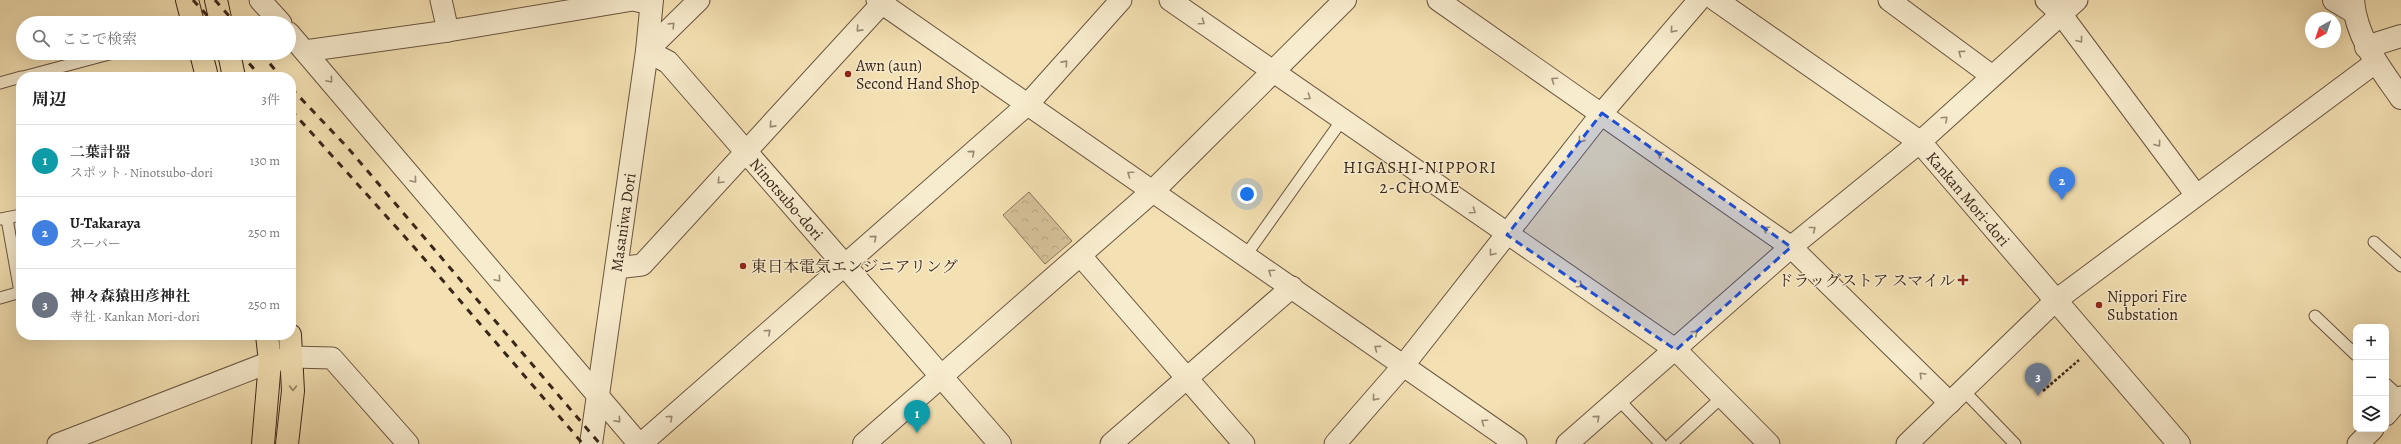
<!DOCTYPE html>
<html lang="ja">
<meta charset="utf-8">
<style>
body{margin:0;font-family:Alegreya,"Noto Serif JP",serif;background:#f2f2f2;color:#222}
.controls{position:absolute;right:12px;bottom:12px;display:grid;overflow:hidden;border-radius:8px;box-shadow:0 4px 16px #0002}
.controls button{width:36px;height:36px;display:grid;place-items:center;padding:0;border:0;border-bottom:1px solid #e0e0e0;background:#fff;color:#222;font:20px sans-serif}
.compass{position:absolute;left:2305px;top:12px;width:36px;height:36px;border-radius:50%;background:#fff;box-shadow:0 4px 16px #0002;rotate:220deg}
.you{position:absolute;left:1247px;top:194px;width:14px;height:14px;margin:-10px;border:3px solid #fff;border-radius:50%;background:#1a73e8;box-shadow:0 0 0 6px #1a73e833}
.badge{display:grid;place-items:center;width:26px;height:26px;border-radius:50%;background:#111827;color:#fff;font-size:13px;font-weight:700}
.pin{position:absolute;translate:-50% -33px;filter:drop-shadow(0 1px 2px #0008)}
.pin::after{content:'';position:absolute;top:21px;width:14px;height:12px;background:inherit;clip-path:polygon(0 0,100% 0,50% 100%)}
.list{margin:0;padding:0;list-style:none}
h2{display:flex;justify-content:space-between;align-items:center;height:52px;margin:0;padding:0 16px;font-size:17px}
h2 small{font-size:13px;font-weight:400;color:#767676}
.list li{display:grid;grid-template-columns:26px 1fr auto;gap:12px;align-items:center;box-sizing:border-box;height:72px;padding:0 16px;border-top:1px solid #e0e0e0}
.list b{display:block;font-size:15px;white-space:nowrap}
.list p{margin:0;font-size:13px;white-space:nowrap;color:#767676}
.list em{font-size:13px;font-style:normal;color:#767676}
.icon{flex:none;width:22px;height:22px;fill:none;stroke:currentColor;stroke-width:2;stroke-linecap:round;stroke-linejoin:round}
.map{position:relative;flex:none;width:2401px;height:444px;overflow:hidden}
.search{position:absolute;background:#fff;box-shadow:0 4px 16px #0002;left:16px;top:16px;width:280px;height:44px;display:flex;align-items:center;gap:10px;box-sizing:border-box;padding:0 14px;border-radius:22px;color:#767676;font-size:15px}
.panel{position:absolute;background:#fff;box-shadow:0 4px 16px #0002;left:16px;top:72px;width:280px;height:268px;border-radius:16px}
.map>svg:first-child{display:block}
.park{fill:url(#park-crowns);stroke:#88745a}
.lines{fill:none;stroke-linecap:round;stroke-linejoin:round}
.service-casing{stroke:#6a5541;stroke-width:13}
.minor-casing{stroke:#6a5541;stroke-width:23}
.tertiary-casing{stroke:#6a5541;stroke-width:24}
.primary-casing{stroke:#3c261b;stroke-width:24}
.path{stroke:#3c261b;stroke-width:2.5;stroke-dasharray:3 2;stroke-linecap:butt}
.service{stroke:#f8ecce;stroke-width:11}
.minor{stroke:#f8ecce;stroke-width:21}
.tertiary{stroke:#f8ecce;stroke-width:22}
.primary{stroke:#f4e1b3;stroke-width:22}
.rail{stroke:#3c261b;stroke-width:3;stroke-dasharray:7 7;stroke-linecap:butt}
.oneway{stroke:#9a8974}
.oneway2{stroke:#988467}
.marked{fill:#1d4ed8;fill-opacity:0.2;stroke:#1d4ed8;stroke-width:3;stroke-dasharray:8 5;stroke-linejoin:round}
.poi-dot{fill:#8f2418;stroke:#f8ecce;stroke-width:1.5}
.labels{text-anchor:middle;stroke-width:3;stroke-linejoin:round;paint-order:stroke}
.poi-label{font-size:16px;fill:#3c261b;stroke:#f8ecce;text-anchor:start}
.street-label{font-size:16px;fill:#3c261b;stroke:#f8ecce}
.neighbourhood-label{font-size:17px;letter-spacing:1px;fill:#3c261b;stroke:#f8ecce}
</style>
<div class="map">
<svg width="2401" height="444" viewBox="0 0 2401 444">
<defs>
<pattern id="park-crowns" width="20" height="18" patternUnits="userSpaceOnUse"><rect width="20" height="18" fill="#d5c199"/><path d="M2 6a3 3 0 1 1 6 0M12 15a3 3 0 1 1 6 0" fill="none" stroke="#b8a683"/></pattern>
</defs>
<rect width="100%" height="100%" fill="#f4e1b3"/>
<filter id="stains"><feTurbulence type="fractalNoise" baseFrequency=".005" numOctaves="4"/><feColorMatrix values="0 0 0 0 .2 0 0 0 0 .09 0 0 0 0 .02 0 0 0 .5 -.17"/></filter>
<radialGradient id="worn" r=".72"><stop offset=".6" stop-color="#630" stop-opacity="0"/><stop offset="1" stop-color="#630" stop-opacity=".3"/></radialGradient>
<polygon class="park" points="1029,192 1072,241 1045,264 1003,215"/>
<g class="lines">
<defs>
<g id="service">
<polyline points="23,77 113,53"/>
<polyline points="0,83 21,77"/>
<polyline points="1,219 21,215"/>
<polyline points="7,219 20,292"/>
<polyline points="2374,242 2401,266"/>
<polyline points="1246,255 1342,120"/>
<polyline points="0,298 21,292"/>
<polyline points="2315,316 2356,355"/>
<polyline points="2386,384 2401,398"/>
<polyline points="1963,390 2015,444"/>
<polyline points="1618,399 1661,444"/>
<polyline points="1671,444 1722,397"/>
</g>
<g id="minor">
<polyline points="260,0 281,23"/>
<polyline points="441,0 448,31"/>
<polyline points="877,0 1516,444"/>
<polyline points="1170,0 1676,350 1769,444"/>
<polyline points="1438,0 1791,247 1950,403"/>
<polyline points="1889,0 1992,76"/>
<polyline points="2046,0 2061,14 2196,195"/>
<polyline points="289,33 639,444"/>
<polyline points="305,51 448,31 633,0 651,4"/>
<polyline points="647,51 699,0"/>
<polyline points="1080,255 1244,444"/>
<polyline points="616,268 642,265 885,0"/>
<polyline points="2386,415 2401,397"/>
<polyline points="58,444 270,362 292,357 332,358 408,444"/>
<polyline points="641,444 1028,104 1121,0"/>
<polyline points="1111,444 1292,287"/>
<polyline points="1335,444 1403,366 1602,113 1699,0"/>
<polyline points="1567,444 1791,247 1920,142 2077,0"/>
<polyline points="1907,444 2055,301 2376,62"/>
<polyline points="2358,444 2373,429"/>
</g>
<g id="tertiary">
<path id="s1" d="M1716 0 1920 142 2179 444"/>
<polyline points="2334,0 2354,12"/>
<path d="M2353 0C2356 38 2380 68 2401 98"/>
<polyline points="2366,47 2401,36"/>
<path id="s2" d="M647 51 668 62 1000 444"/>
<path id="s3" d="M591 444 647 51 652 0"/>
<polyline points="864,444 1154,190 1345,0"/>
</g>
<g id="primary">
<polyline points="187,0 193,23"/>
<polyline points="216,0 221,23"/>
<polyline points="201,53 207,77"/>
<polyline points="229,53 234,77"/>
<polyline points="263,444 270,362 267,335"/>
<polyline points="287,444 293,391 290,335"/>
</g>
</defs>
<use href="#service" class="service-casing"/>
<use href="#minor" class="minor-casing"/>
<use href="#tertiary" class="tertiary-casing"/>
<use href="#primary" class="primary-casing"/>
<polyline class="path" points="2043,391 2079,360"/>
<use href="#service" class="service"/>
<use href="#minor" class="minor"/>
<use href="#tertiary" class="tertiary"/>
<use href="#primary" class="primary"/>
<g class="rail">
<polyline points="193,0 214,23"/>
<polyline points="215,0 235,23"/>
<polyline points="240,53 261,77"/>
<polyline points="261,53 281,77"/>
<polyline points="291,88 348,148 600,444"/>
<polyline points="291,110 414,247 583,444"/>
</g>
</g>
<defs><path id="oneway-chevron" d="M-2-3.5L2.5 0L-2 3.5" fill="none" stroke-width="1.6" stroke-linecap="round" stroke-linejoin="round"/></defs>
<g class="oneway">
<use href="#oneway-chevron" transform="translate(1202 22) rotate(35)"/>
<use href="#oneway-chevron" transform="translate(672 25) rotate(-46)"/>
<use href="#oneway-chevron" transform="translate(859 29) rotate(132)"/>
<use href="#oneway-chevron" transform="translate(1673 30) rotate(131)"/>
<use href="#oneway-chevron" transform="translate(2080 40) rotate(53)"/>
<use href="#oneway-chevron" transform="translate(1961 53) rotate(-144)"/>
<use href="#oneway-chevron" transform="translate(1065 63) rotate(-48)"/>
<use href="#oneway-chevron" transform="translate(330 80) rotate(50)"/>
<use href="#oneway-chevron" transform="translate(1554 80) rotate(-145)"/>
<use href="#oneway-chevron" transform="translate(1308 97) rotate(35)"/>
<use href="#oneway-chevron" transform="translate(1945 119) rotate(-43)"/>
<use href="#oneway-chevron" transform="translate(772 125) rotate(132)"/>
<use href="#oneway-chevron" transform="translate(1581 140) rotate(128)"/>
<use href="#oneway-chevron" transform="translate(2158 144) rotate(53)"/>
<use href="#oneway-chevron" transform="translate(972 153) rotate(-41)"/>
<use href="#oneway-chevron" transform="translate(1660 154) rotate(-145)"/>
<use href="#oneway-chevron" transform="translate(1130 174) rotate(-145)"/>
<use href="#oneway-chevron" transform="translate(414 180) rotate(50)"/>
<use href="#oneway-chevron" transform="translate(720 181) rotate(133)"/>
<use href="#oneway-chevron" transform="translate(1473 211) rotate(35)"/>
<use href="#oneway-chevron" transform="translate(1766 229) rotate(-145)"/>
<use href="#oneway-chevron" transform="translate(1813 229) rotate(-39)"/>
<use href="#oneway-chevron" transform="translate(874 238) rotate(-41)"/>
<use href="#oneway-chevron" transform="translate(1492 253) rotate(128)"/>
<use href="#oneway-chevron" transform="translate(1271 272) rotate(-145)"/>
<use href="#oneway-chevron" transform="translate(498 279) rotate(50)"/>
<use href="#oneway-chevron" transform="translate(1580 285) rotate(34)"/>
<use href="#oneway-chevron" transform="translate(768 332) rotate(-42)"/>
<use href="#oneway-chevron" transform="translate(1695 333) rotate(-42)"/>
<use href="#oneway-chevron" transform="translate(1377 348) rotate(-144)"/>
<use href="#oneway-chevron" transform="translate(1922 375) rotate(-135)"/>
<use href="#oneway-chevron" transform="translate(1375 398) rotate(131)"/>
<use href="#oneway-chevron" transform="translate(670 418) rotate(-42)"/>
<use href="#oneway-chevron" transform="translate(1597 418) rotate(-41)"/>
<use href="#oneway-chevron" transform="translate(618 420) rotate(49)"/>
<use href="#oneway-chevron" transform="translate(1484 422) rotate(-145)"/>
</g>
<use class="oneway2" href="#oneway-chevron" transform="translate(293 388) rotate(90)"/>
<path class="marked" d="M1602 113 1791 247 1676 350 1507 235Z"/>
<g class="poi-dot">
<circle cx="848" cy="74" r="4"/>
<circle cx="743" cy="266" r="4"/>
<path d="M1961 274h4v4h4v4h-4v4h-4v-4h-4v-4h4z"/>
<circle cx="2099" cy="305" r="4"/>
</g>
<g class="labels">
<g class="poi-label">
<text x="856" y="71">Awn (aun)<tspan x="856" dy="18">Second Hand Shop</tspan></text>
<text x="751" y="272">東日本電気エンジニアリング</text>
<text x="1955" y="286" text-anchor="end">ドラッグストア スマイル</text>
<text x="2107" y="302">Nippori Fire<tspan x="2107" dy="18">Substation</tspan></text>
</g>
<g class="street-label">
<text dy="6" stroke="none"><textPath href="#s2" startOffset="205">Ninotsubo-dori</textPath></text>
<text dy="6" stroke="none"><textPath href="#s1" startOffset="323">Kankan Mori-dori</textPath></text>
<text dy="6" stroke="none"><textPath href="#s3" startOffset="224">Masaniwa Dori</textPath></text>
</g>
<g class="neighbourhood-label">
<text x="1420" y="173">HIGASHI-NIPPORI<tspan x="1420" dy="20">2-CHOME</tspan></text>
</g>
</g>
<rect width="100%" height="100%" filter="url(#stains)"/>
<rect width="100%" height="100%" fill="url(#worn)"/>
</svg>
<div class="controls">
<button>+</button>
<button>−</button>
<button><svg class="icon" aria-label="layers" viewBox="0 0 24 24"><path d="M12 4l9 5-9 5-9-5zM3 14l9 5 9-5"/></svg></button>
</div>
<svg class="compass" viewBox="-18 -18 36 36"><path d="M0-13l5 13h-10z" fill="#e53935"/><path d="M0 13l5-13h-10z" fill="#767676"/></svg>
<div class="you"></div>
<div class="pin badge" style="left:917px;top:433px;background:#0f9aa8">1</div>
<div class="pin badge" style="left:2062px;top:200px;background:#3f7fe0">2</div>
<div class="pin badge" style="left:2038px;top:396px;background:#6b7280">3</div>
<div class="search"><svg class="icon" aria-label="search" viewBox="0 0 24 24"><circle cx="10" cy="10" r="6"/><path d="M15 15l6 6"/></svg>ここで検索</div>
<section class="panel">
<h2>周辺<small>3件</small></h2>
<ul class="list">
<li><span class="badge" style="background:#0f9aa8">1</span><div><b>二葉計器</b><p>スポット · Ninotsubo-dori</p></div><em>130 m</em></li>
<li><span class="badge" style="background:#3f7fe0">2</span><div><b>U-Takaraya</b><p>スーパー</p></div><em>250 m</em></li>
<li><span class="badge" style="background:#6b7280">3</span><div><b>神々森猿田彦神社</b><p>寺社 · Kankan Mori-dori</p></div><em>250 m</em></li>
</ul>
</section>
</div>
